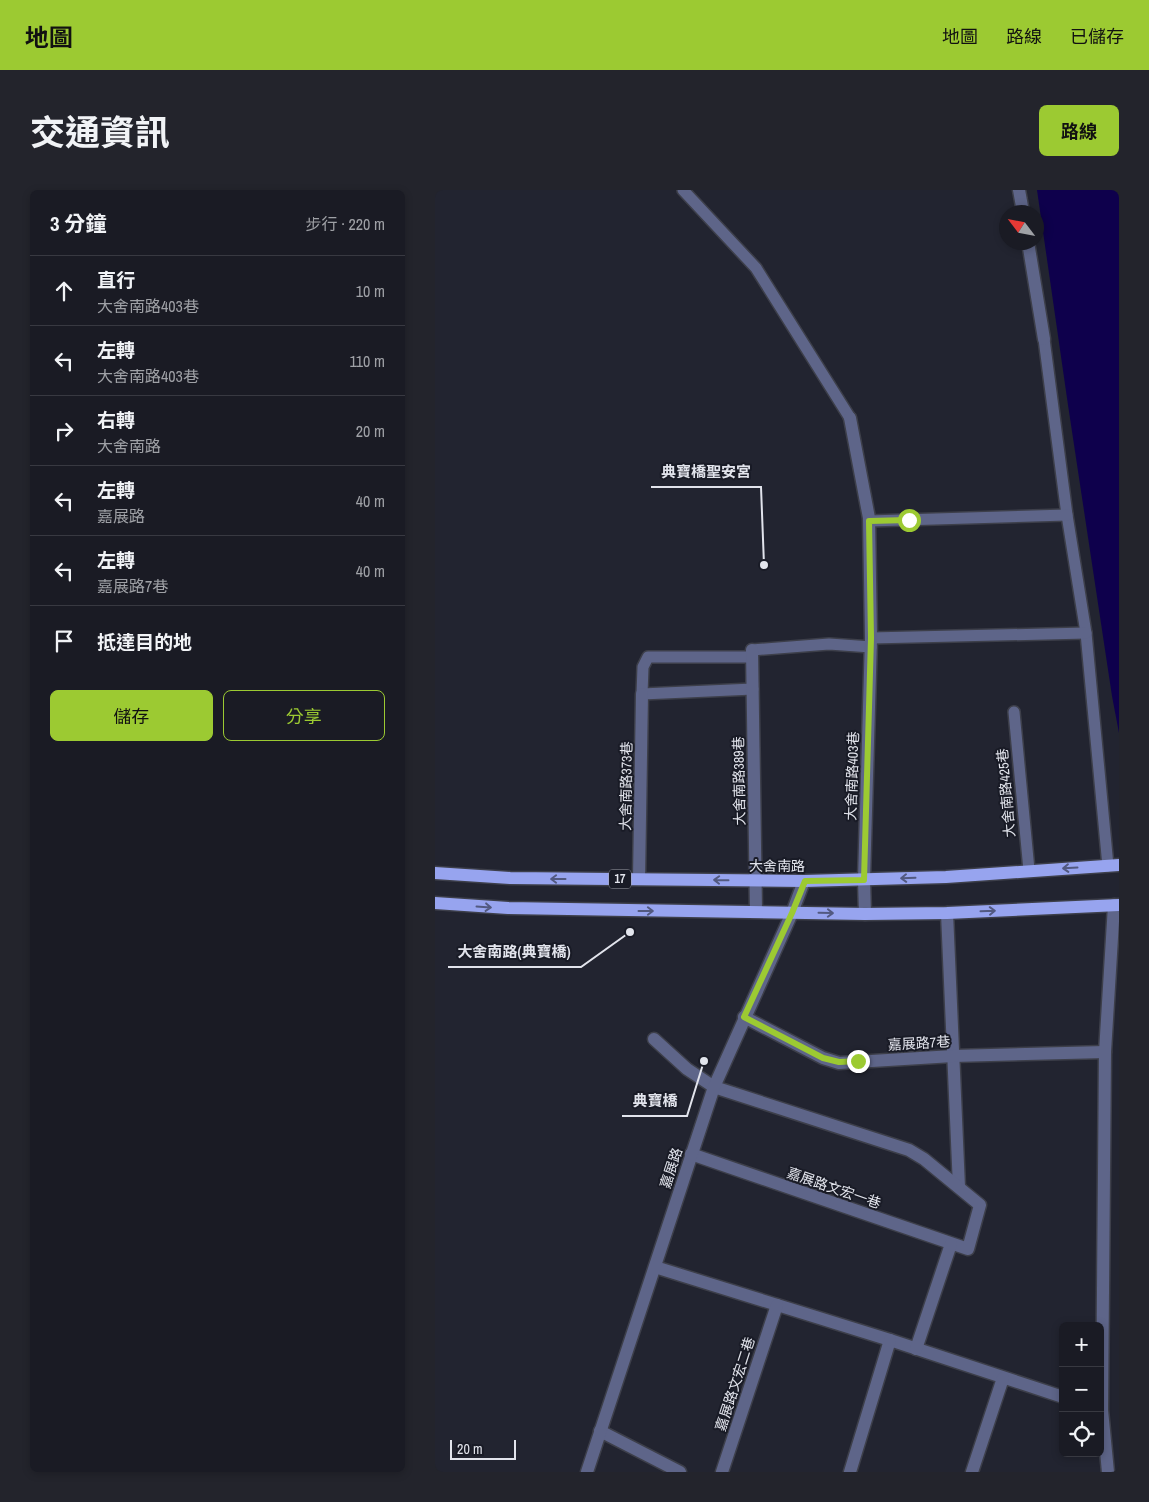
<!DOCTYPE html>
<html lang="zh-TW">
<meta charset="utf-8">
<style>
body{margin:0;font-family:"Archivo Narrow","Noto Sans TC",sans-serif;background:#23242c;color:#f1f3f6}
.controls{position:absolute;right:15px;bottom:15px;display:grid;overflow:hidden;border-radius:8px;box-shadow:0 2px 8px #0003}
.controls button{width:45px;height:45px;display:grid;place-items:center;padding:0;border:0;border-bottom:1px solid #383941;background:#1a1b24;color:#f1f3f6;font:25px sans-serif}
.compass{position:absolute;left:564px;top:15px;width:45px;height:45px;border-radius:50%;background:#1a1b24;box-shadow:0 2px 8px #0003;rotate:302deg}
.scale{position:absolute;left:15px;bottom:12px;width:66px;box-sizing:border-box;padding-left:5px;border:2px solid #e2e4ec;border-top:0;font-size:14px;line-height:18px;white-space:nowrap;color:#e2e4ec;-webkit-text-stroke:4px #191b26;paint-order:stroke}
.stop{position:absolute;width:15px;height:15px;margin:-11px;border:4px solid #9cca32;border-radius:50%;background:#fff}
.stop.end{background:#9cca32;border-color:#fff;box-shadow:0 1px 5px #0008}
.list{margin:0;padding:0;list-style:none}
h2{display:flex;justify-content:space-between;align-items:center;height:65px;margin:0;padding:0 20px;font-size:21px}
h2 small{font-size:16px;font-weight:400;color:#9fa1a6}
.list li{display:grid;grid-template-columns:32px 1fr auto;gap:15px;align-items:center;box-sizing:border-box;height:70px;padding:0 20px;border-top:1px solid #383941}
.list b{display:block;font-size:19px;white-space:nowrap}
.list p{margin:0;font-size:16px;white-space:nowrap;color:#9fa1a6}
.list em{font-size:16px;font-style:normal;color:#9fa1a6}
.actions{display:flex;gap:10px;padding:15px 20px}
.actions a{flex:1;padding:11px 0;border:1px solid #9cca32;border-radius:8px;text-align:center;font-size:18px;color:#9cca32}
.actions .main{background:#9cca32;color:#111}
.icon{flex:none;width:28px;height:28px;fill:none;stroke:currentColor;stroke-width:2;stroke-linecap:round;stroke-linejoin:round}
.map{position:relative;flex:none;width:684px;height:1282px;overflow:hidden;border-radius:8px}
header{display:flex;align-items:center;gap:30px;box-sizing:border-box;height:70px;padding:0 25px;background:#9cca32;color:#111}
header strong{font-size:24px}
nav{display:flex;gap:28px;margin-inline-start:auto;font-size:18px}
.intro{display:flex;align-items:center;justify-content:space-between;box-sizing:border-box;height:120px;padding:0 30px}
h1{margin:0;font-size:35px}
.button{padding:12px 22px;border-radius:8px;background:#9cca32;color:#111;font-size:18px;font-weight:700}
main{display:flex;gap:30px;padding:0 30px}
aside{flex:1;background:#1a1b24;border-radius:8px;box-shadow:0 2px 8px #0003}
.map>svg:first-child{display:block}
.water{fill:#0e004c}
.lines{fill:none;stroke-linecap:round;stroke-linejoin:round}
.service-casing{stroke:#3d3f4a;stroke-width:14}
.minor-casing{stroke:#3d3f4a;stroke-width:15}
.tertiary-casing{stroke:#3d3f4a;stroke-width:15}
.primary-casing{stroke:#3d3f4a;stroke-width:15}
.service{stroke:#5e6589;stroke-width:11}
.minor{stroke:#5e6589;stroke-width:12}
.tertiary{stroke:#5e6589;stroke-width:12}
.primary{stroke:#97a4ef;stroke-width:12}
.oneway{stroke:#525980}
.route{stroke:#9cca32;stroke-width:6}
.labels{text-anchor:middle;stroke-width:4;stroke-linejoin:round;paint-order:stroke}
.shield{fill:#191b26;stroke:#a6a8b1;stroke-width:1}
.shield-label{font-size:12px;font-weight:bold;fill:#e2e4ec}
.street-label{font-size:14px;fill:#e2e4ec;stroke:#191b26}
.leader{fill:none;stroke:#e2e4ec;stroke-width:2}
.callout-dot{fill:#e2e4ec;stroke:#191b26;stroke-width:2}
.callout-label{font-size:15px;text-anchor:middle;font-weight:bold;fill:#e2e4ec;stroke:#191b26;stroke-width:4;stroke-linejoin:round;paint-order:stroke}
</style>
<header>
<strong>地圖</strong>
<nav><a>地圖</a><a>路線</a><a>已儲存</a></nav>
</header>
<div class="intro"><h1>交通資訊</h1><a class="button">路線</a></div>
<main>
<aside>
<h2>3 分鐘<small>步行 · 220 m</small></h2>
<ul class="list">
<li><svg class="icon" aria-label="ahead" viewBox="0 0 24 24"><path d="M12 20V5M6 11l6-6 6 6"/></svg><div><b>直行</b><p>大舍南路403巷</p></div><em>10 m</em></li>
<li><svg class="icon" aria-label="left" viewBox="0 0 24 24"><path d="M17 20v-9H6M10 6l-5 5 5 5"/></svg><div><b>左轉</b><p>大舍南路403巷</p></div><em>110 m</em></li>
<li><svg class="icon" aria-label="right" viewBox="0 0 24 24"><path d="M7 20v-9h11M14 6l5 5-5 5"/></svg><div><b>右轉</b><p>大舍南路</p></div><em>20 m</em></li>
<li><svg class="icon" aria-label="left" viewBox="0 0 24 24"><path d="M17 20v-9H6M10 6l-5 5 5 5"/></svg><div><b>左轉</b><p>嘉展路</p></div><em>40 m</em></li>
<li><svg class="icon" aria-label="left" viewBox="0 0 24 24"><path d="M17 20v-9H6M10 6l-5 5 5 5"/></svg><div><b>左轉</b><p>嘉展路7巷</p></div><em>40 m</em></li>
<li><svg class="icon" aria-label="arrive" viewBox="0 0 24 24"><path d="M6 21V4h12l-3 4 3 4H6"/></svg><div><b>抵達目的地</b></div></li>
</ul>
<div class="actions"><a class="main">儲存</a><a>分享</a></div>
</aside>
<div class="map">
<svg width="684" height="1282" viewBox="0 0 684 1282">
<rect width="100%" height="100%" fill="#222430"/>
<polygon class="water" points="602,0 684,0 684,543 677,506 633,215"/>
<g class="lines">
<defs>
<g id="service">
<polyline points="248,0 321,78 415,228"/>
<polyline points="609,149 632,325 651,443 673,676"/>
<polyline points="434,331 632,325"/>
<polyline points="436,448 651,443"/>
<polyline points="317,460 394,454 436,457"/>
<polyline points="317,467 213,467 208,477 207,504 318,499"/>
<polyline points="579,522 594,680"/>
</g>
<g id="minor">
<polyline points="584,0 588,22"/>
<polyline points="593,52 609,149"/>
<polyline points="415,228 434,328 436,448 429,690 430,724"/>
<polyline points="317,460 321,721"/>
<polyline points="204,689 207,504"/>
<polyline points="512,723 524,997"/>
<polyline points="309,827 388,868 404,873 518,866 670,862"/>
<polyline points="219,849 252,879 279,897 474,960 489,969 545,1015 533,1059 256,964"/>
<polyline points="220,1077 455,1150 628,1207"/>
<polyline points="481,1159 516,1054"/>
<polyline points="165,1241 245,1282"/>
<polyline points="287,1282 342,1115"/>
<polyline points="415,1282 455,1150"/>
<polyline points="537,1282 568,1188"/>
<polyline points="673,1282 667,1220 670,862 679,715"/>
</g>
<polyline id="tertiary" points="152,1282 279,897 357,723 369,691"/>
<g id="primary">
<polyline points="0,683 75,688 369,691 511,687 684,675"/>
<polyline points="0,713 73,718 430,724 512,723 684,715"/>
</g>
</defs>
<use href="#service" class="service-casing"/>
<use href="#minor" class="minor-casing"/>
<use href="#tertiary" class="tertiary-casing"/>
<use href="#primary" class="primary-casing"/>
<use href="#service" class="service"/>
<use href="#minor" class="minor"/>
<use href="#tertiary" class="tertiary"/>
<use href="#primary" class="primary"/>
</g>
<defs><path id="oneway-shaft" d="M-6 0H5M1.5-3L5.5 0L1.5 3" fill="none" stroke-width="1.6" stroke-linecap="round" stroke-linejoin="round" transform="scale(1.25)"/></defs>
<g class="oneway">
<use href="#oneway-shaft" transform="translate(635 678) rotate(177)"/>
<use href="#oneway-shaft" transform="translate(473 688) rotate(178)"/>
<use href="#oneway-shaft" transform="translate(123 689) rotate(-180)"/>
<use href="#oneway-shaft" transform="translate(286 690) rotate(-179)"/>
<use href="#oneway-shaft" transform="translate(49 717) rotate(4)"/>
<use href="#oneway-shaft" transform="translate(211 721)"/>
<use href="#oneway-shaft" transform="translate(553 721) rotate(-2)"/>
<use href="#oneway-shaft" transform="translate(391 723) rotate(1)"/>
</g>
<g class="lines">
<polyline class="route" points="423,871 404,872 388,868 309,827 357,723 370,691 429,690 436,448 434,331 474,330"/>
</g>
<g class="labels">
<rect class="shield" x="174" y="679.5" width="22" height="19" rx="4"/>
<g class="shield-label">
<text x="185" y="693">17</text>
</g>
<g class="street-label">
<text transform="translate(417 586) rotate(-88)" y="5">大舍南路403巷</text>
<text transform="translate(304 591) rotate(-91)" y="5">大舍南路389巷</text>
<text transform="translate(191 596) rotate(-89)" y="5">大舍南路373巷</text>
<text transform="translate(571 603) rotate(-95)" y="5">大舍南路425巷</text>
<text x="342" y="681">大舍南路</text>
<text transform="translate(484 853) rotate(-3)" y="5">嘉展路7巷</text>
<text transform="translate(236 978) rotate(-72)" y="5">嘉展路</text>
<text transform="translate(399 998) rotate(19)" y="5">嘉展路文宏一巷</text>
<text transform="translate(300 1194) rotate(-72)" y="5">嘉展路文宏二巷</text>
</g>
</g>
<path class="leader" d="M329 375L326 297H216M195 742L146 777H13M269 871L252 926H187"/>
<g class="callout-dot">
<circle cx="329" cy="375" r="5"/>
<circle cx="195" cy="742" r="5"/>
<circle cx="269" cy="871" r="5"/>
</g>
<g class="callout-label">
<text x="271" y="287">典寶橋聖安宮</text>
<text x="79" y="767">大舍南路(典寶橋)</text>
<text x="220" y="916">典寶橋</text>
</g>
</svg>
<div class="controls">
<button>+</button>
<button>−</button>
<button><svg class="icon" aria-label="locate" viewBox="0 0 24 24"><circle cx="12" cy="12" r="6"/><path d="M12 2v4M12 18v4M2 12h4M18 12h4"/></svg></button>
</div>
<svg class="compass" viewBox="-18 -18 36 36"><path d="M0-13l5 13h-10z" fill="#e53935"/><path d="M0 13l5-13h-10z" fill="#9fa1a6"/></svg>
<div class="scale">20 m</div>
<div class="stop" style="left:474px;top:330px"></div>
<div class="stop end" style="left:423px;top:871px"></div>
</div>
</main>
